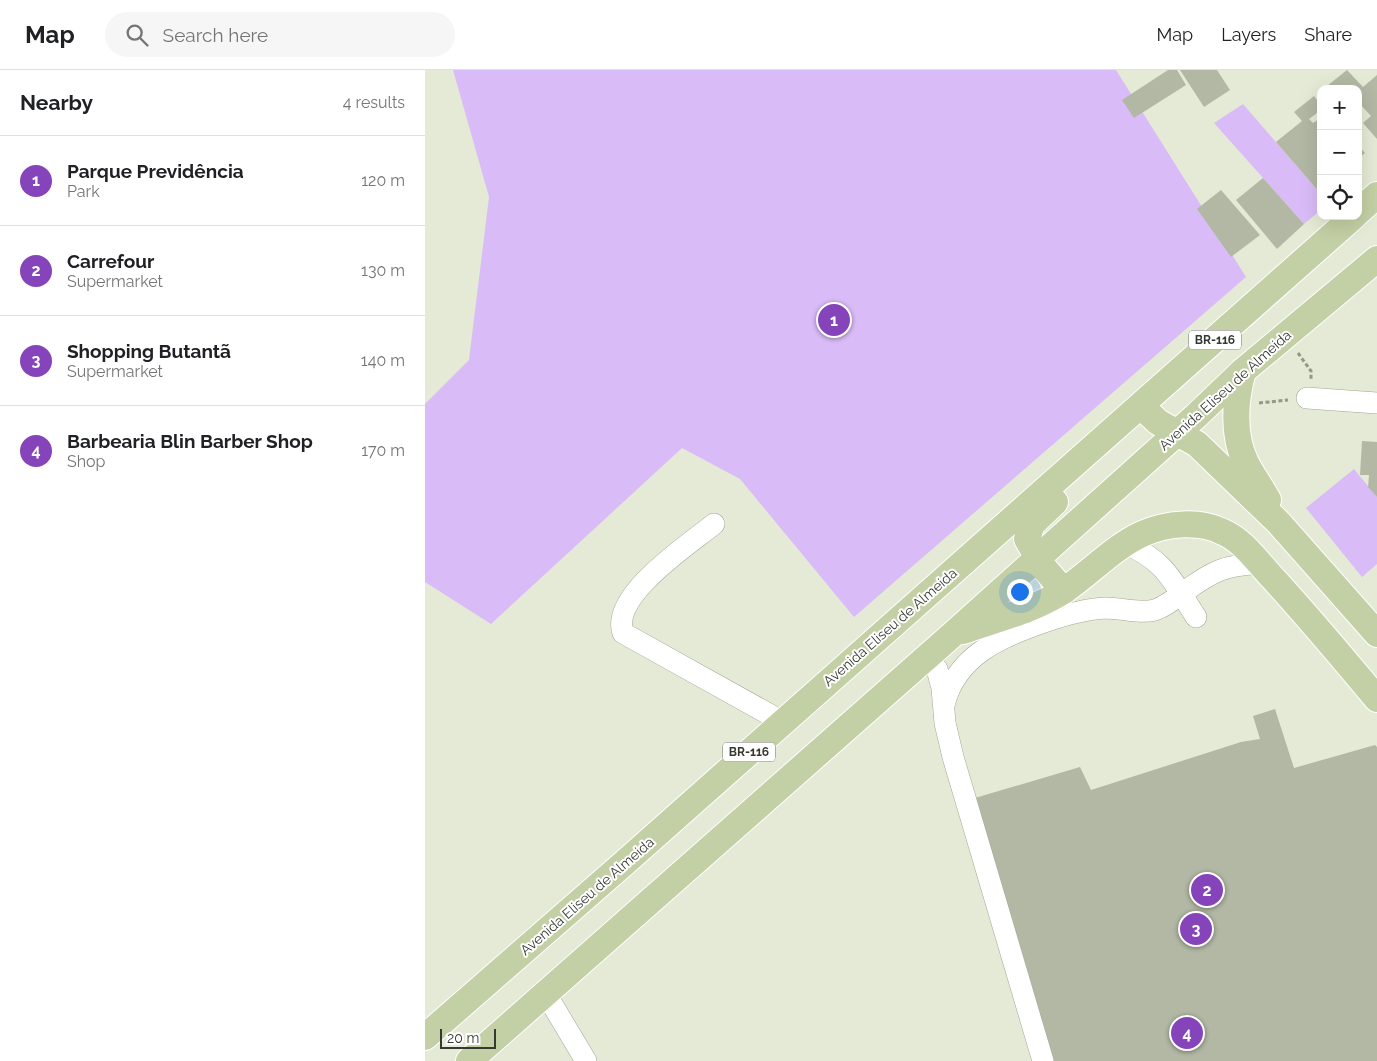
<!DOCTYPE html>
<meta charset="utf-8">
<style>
body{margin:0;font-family:Raleway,sans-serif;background:#f6f6f6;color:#202124}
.controls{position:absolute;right:15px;top:15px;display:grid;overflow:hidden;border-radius:10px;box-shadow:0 5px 20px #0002}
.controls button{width:45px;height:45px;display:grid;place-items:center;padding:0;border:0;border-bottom:1px solid #e0e0e0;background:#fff;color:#202124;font:25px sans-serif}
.scale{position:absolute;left:15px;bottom:12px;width:56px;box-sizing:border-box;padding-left:5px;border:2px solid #363931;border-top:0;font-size:14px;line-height:18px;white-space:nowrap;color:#363931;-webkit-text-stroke:4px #fff;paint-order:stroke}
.you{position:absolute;left:594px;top:521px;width:18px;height:18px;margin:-12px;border:4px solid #fff;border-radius:50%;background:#1a73e8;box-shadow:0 0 0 8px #1a73e833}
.badge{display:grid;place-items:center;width:32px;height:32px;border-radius:50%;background:#8544b9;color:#fff;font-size:16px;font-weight:700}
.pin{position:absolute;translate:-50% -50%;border:2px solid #fff;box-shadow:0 1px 5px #0006}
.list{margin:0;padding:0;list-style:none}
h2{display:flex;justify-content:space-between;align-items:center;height:65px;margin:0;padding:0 20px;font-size:21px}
h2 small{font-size:16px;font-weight:400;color:#757577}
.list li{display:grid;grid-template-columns:32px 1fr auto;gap:15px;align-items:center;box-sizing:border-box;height:90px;padding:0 20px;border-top:1px solid #e0e0e0}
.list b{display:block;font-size:19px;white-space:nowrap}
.list p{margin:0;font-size:16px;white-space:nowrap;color:#757577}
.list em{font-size:16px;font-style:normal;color:#757577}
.icon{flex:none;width:28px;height:28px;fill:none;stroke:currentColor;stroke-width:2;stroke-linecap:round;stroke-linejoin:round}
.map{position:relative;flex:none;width:952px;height:991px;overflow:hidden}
header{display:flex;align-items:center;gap:30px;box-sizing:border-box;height:70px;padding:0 25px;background:#fff;border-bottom:1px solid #e0e0e0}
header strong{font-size:24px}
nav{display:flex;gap:28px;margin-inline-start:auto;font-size:18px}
.search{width:350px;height:45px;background:#f6f6f6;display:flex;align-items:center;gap:12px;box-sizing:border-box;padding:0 18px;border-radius:28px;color:#757577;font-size:19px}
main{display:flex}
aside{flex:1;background:#fff}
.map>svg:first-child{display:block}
.green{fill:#d9bcf7}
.building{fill:#b2b8a4}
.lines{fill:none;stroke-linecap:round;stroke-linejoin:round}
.minor-casing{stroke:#a0a793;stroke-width:22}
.major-casing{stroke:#fff;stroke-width:28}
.path{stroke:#939889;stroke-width:3;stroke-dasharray:4 2.5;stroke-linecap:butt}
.minor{stroke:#fff;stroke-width:21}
.major{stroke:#c3cfa4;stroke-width:26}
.labels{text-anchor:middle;stroke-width:4;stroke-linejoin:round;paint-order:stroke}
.shield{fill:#fff;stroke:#72746f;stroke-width:1}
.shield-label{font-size:12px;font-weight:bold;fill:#363931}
.street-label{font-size:14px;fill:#363931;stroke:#fff}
</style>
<header>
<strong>Map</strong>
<div class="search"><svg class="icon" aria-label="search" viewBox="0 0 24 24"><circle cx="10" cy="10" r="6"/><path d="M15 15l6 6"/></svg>Search here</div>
<nav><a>Map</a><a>Layers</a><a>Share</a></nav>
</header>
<main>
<aside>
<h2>Nearby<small>4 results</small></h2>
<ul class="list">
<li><span class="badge">1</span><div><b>Parque Previdência</b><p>Park</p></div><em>120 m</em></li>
<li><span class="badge">2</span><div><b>Carrefour</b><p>Supermarket</p></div><em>130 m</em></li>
<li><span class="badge">3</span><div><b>Shopping Butantã</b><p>Supermarket</p></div><em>140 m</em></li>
<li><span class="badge">4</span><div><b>Barbearia Blin Barber Shop</b><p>Shop</p></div><em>170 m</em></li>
</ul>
</aside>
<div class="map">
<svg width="952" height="991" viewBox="0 0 952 991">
<rect width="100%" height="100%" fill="#e4ead5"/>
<g class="green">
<polygon points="28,0 691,0 821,207 429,547 315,409 257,378 66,554 0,512 0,334 44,290 64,127"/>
<polygon points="818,34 896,124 896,140 879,154 789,53"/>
<polygon points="929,399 952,427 952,494 937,507 881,438"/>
</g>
<g class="building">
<polygon points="743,0 752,0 761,15 709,48 697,30"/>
<polygon points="755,0 792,0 805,20 779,37"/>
<polygon points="922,0 938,17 952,5 952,69 938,53 946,46 933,32 933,19 904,19 902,16"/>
<polygon points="889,26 896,35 896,40 884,49 888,53 896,48 896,124 851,72 877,51 869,42"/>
<polygon points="933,75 940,83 933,89"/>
<polygon points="838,108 879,154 852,179 811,130"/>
<polygon points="796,120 835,165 806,187 772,139"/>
<polygon points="937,371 952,372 952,427 943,417 944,405 935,405"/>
<polygon points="850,639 869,698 950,675 952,677 952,991 629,991 550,728 655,697 666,720 816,672 835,669 828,646"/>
</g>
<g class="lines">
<defs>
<g id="minor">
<polyline points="882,328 952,333"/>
<path d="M289 454C263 475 185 526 198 563L358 652"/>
<path d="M701 474C741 491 748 512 771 547"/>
<polyline points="499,590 512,599 517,618 520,653 528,687 618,991"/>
<path d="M519 635C531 586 575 567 619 552 639 545 659 539 681 538 697 538 714 544 730 540 741 536 750 529 759 522 786 502 801 494 835 494"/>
<polyline points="121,924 161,991"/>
</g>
<g id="major">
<polyline points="933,142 952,125"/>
<path d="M818 301C810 329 807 365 821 393 827 405 836 417 843 430"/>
<polyline points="716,336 733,352 772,374 854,453 952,564"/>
<polyline points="630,432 607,454 602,469 619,498 639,521"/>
<path d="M538 561C572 549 610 540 640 520 666 502 689 477 717 464 742 453 774 450 798 462 817 470 831 490 845 505 882 545 917 587 952 629"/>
<polyline points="0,967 197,795 929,146"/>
<polyline points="44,991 527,565 771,346 818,301 952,189"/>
</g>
</defs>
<use href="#minor" class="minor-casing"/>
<use href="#major" class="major-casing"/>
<g class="path">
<polyline points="873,283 886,301 886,310"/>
<polyline points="834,333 863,330"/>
</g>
<use href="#minor" class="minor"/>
<use href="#major" class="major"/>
</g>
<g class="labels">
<g class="shield">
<rect x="764" y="260.5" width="52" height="19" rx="4"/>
<rect x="298" y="672.5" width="52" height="19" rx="4"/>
</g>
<g class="shield-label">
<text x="790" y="274">BR-116</text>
<text x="324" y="686">BR-116</text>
</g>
<g class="street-label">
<text transform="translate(800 320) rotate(-42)" y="5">Avenida Eliseu de Almeida</text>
<text transform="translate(465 557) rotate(-41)" y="5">Avenida Eliseu de Almeida</text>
<text transform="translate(162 826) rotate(-41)" y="5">Avenida Eliseu de Almeida</text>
</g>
</g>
</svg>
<div class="controls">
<button>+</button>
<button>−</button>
<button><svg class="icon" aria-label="locate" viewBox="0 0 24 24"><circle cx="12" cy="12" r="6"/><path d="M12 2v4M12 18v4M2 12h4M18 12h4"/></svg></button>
</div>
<div class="scale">20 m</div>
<div class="you"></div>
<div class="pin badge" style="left:409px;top:250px">1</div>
<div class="pin badge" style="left:782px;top:820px">2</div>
<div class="pin badge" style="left:771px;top:859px">3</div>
<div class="pin badge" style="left:762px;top:963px">4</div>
</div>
</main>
